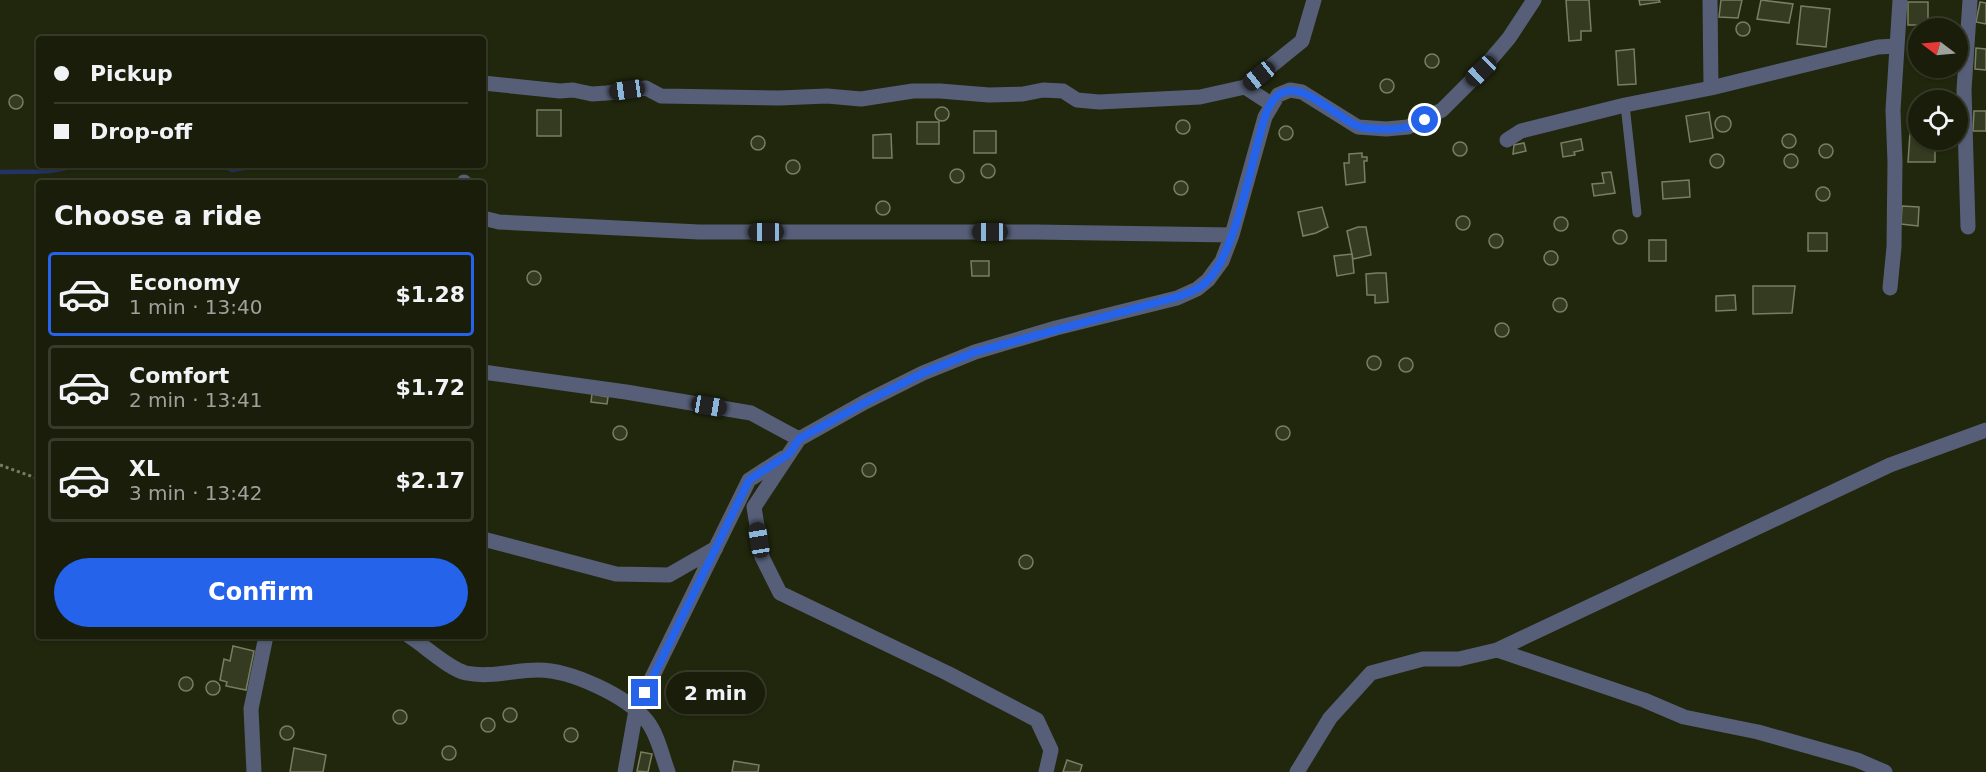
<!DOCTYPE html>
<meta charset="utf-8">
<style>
body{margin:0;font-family:"DejaVu Sans",sans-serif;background:#262a18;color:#f1f3f6;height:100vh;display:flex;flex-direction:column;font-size:22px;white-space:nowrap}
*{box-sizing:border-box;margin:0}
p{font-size:20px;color:#9fa29c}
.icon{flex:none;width:33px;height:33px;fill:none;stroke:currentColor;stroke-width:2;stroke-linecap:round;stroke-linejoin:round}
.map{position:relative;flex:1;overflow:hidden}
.details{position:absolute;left:36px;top:180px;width:450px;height:459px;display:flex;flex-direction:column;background:#191d0a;border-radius:6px;box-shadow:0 2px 4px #0004,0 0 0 2px #373b2b}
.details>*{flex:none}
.guide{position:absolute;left:36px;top:36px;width:450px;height:132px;border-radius:6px;box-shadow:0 2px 4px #0004,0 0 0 2px #373b2b;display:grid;align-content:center;height:132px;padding:0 18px;background:#191d0a}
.needle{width:39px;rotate:286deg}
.fabs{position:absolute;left:1908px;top:18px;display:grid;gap:12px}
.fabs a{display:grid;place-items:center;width:60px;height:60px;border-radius:50%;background:#191d0a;box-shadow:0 2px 4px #0004,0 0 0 2px #373b2b;font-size:30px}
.end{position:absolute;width:27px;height:27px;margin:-14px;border:8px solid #2563eb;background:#fff;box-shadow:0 0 0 3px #fff}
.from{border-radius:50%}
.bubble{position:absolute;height:42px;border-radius:21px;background:#191d0a;box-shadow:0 2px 4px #0004,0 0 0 2px #373b2b;font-size:20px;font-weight:600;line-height:42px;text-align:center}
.car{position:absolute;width:18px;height:36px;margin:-18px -9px;border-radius:8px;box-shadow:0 0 4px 2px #0007;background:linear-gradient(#222 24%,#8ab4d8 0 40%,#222 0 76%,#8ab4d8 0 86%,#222 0)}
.guide b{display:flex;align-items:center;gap:21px;height:57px;font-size:22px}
.guide b+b{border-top:2px solid #373b2b}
.guide i{width:15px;height:15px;background:#f1f3f6}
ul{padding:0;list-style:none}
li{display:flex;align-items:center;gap:18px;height:84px;margin:0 12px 9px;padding:0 6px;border:3px solid #373b2b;border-radius:6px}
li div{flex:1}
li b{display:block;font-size:22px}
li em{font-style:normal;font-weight:600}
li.active{border-color:#2563eb}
li>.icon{width:54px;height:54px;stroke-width:1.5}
h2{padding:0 18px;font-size:27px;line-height:72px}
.action{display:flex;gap:12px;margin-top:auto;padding:12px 18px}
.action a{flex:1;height:69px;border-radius:36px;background:#2563eb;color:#fff;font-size:24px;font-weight:600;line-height:69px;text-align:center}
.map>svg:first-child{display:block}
</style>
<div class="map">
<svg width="1986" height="772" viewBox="0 0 1986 772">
<rect width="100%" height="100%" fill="#21270d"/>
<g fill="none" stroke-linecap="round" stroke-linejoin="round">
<path stroke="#233364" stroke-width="4.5" d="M221 165 232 170 267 165
M0 172C26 171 53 174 77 165"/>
</g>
<path fill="#343b20" stroke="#777f62" stroke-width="1.5" d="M1566 0H1589L1591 31H1581V40L1569 41Z
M1639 0H1659L1660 2 1640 5Z
M1721 0H1742L1738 18 1719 17Z
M1761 0 1793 4 1789 23 1757 19Z
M1908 2H1928V25H1908Z
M1980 2 1986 3V24L1976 22Z
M1980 2 1986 3V24L1976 22Z
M1801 6 1830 9 1826 47 1797 44Z
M1736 29a7 7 0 1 1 14 0a7 7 0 1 1-14 0Z
M1976 48 1986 49V70L1975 69Z
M1634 49 1636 84 1618 85 1616 51Z
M1425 61a7 7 0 1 1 14 0a7 7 0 1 1-14 0Z
M1380 86a7 7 0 1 1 14 0a7 7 0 1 1-14 0Z
M9 102a7 7 0 1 1 14 0a7 7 0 1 1-14 0Z
M935 114a7 7 0 1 1 14 0a7 7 0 1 1-14 0Z
M537 110H561V136H537Z
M1974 111H1986V131H1973Z
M1709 112 1713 138 1690 142 1686 116Z
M1715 124a8 8 0 1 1 16 0a8 8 0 1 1-16 0Z
M1176 127a7 7 0 1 1 14 0a7 7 0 1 1-14 0Z
M917 122H939V144H917Z
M1279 133a7 7 0 1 1 14 0a7 7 0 1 1-14 0Z
M974 131H996V153H974Z
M1910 133H1918V140H1935V162H1908Z
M1782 141a7 7 0 1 1 14 0a7 7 0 1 1-14 0Z
M891 134 892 158H873V135Z
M751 143a7 7 0 1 1 14 0a7 7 0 1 1-14 0Z
M1581 139 1583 150 1574 152 1575 155 1563 157 1561 143Z
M1453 149a7 7 0 1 1 14 0a7 7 0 1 1-14 0Z
M1524 143 1526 151 1513 154 1514 145Z
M1819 151a7 7 0 1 1 14 0a7 7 0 1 1-14 0Z
M1362 153V157H1367V161H1364L1365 182 1346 185 1344 163H1349V154Z
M1784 161a7 7 0 1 1 14 0a7 7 0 1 1-14 0Z
M1710 161a7 7 0 1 1 14 0a7 7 0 1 1-14 0Z
M786 167a7 7 0 1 1 14 0a7 7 0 1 1-14 0Z
M981 171a7 7 0 1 1 14 0a7 7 0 1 1-14 0Z
M950 176a7 7 0 1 1 14 0a7 7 0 1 1-14 0Z
M1611 172 1615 193 1594 196 1592 184 1604 183 1602 173Z
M1689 180 1690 197 1663 199 1662 182Z
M1174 188a7 7 0 1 1 14 0a7 7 0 1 1-14 0Z
M1816 194a7 7 0 1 1 14 0a7 7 0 1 1-14 0Z
M876 208a7 7 0 1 1 14 0a7 7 0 1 1-14 0Z
M1902 206 1919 207 1918 226 1901 224Z
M1322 207 1328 227 1316 233 1303 236 1298 212Z
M1456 223a7 7 0 1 1 14 0a7 7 0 1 1-14 0Z
M1554 224a7 7 0 1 1 14 0a7 7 0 1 1-14 0Z
M1358 227H1366L1371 255 1353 259 1347 231Z
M1613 237a7 7 0 1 1 14 0a7 7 0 1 1-14 0Z
M1808 233H1827V251H1808Z
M1489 241a7 7 0 1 1 14 0a7 7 0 1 1-14 0Z
M1649 240H1666V261H1649Z
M1544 258a7 7 0 1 1 14 0a7 7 0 1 1-14 0Z
M1352 254 1354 273 1337 276 1334 256Z
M971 261H989V276H972Z
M527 278a7 7 0 1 1 14 0a7 7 0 1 1-14 0Z
M1377 273H1386L1388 302 1375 303V295H1367L1366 274Z
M1753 286H1795L1792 313 1753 314Z
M1735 295 1736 310 1716 311V296Z
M1553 305a7 7 0 1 1 14 0a7 7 0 1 1-14 0Z
M1495 330a7 7 0 1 1 14 0a7 7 0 1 1-14 0Z
M1367 363a7 7 0 1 1 14 0a7 7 0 1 1-14 0Z
M1399 365a7 7 0 1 1 14 0a7 7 0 1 1-14 0Z
M592 394 608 397 607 404 591 402Z
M1276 433a7 7 0 1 1 14 0a7 7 0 1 1-14 0Z
M613 433a7 7 0 1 1 14 0a7 7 0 1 1-14 0Z
M862 470a7 7 0 1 1 14 0a7 7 0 1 1-14 0Z
M1019 562a7 7 0 1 1 14 0a7 7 0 1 1-14 0Z
M233 646 254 651 246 690 226 686 227 682 220 680 224 659 230 661Z
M179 684a7 7 0 1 1 14 0a7 7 0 1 1-14 0Z
M206 688a7 7 0 1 1 14 0a7 7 0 1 1-14 0Z
M503 715a7 7 0 1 1 14 0a7 7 0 1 1-14 0Z
M393 717a7 7 0 1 1 14 0a7 7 0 1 1-14 0Z
M481 725a7 7 0 1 1 14 0a7 7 0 1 1-14 0Z
M280 733a7 7 0 1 1 14 0a7 7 0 1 1-14 0Z
M564 735a7 7 0 1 1 14 0a7 7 0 1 1-14 0Z
M442 753a7 7 0 1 1 14 0a7 7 0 1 1-14 0Z
M294 748 326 755 323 772H290Z
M641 752 652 754 648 772 637 771Z
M1067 760 1082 765 1080 772H1063Z
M734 761 759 765 758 772H732Z"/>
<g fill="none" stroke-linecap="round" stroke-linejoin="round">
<path stroke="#777d67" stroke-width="3" stroke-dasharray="3 3" stroke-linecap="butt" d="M0 465 39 479"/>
<path stroke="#565f77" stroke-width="9" d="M1625 105 1637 213"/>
<path stroke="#565f77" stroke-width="15" d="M1710 0 1711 88
M483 83 560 91 573 90 592 94 607 93 646 88 661 96 779 98 827 96 861 99 913 91H940L989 95 1023 94 1043 90 1063 91 1077 100 1099 102 1200 97 1245 87 1271 104
M1245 87 1302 41 1314 0
M1507 140 1521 131 1625 105 1711 88 1878 47 1897 46
M464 182 465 183
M483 218 499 222 699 232H1035L1232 235
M1968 227 1964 90 1970 0
M1890 288 1894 247 1895 162 1893 110 1900 0
M483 372 626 392 751 413 799 439
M483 539 616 574 669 575 716 548
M409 636C425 646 449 669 466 673 490 678 514 670 538 670 571 670 627 696 647 721 658 735 662 756 668 772
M1497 650 1890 465 1986 430
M254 772 251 709 266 636
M625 772 636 710 749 480 783 458
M1046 772 1051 750 1037 720 947 673 780 593 762 557 754 507 799 439 865 402 923 373 975 352 1056 328 1177 298 1197 289 1208 280 1222 261 1232 235 1265 117 1278 95 1290 90 1302 92 1358 127 1386 129 1408 127 1442 110 1481 71 1509 38 1534 0
M1297 772 1330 718 1371 673 1423 659H1459L1497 650 1644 700 1684 717 1758 732 1857 760 1885 772"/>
</g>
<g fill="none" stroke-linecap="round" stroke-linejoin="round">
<path stroke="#2563eb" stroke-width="8" d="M645 693 749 480 789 454 799 439 866 402 923 373 975 352 1177 297C1188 293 1200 289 1208 280 1234 253 1249 175 1259 138 1263 124 1266 106 1277 96 1300 76 1336 118 1358 126 1368 130 1397 130 1408 127 1414 126 1420 122 1425 120"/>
</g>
</svg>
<div class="fabs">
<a><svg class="needle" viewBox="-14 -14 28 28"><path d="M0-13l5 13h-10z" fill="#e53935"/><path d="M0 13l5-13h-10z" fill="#9fa29c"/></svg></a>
<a><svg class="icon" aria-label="locate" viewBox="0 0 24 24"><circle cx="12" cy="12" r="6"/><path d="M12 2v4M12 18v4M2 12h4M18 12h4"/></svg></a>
</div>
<i class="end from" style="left:1425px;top:120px"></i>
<i class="end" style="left:645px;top:693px"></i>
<div class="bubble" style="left:666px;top:672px;width:99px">2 min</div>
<i class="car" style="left:1481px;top:71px;rotate:226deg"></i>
<i class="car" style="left:1259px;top:76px;rotate:231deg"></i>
<i class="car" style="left:627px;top:90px;rotate:262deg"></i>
<i class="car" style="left:766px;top:232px;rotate:270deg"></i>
<i class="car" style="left:990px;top:232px;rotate:270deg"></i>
<i class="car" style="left:709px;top:406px;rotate:100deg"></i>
<i class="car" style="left:759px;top:540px;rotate:351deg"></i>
<div class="guide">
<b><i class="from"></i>Pickup</b>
<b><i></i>Drop-off</b>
</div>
<section class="details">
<h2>Choose a ride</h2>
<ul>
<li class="active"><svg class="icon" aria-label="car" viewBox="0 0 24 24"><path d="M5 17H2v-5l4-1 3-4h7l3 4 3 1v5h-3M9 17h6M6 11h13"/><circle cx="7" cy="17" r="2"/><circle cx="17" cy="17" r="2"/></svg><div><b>Economy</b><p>1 min · 13:40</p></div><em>$1.28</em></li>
<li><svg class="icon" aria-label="car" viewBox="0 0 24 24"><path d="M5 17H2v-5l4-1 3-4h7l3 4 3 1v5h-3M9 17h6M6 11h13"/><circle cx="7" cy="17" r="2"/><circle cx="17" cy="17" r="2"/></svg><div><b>Comfort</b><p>2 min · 13:41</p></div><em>$1.72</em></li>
<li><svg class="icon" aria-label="car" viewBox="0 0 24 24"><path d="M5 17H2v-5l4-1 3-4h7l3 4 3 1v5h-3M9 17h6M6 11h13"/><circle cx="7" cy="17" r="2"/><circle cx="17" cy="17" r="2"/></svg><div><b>XL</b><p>3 min · 13:42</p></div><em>$2.17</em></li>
</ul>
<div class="action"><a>Confirm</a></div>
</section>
</div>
